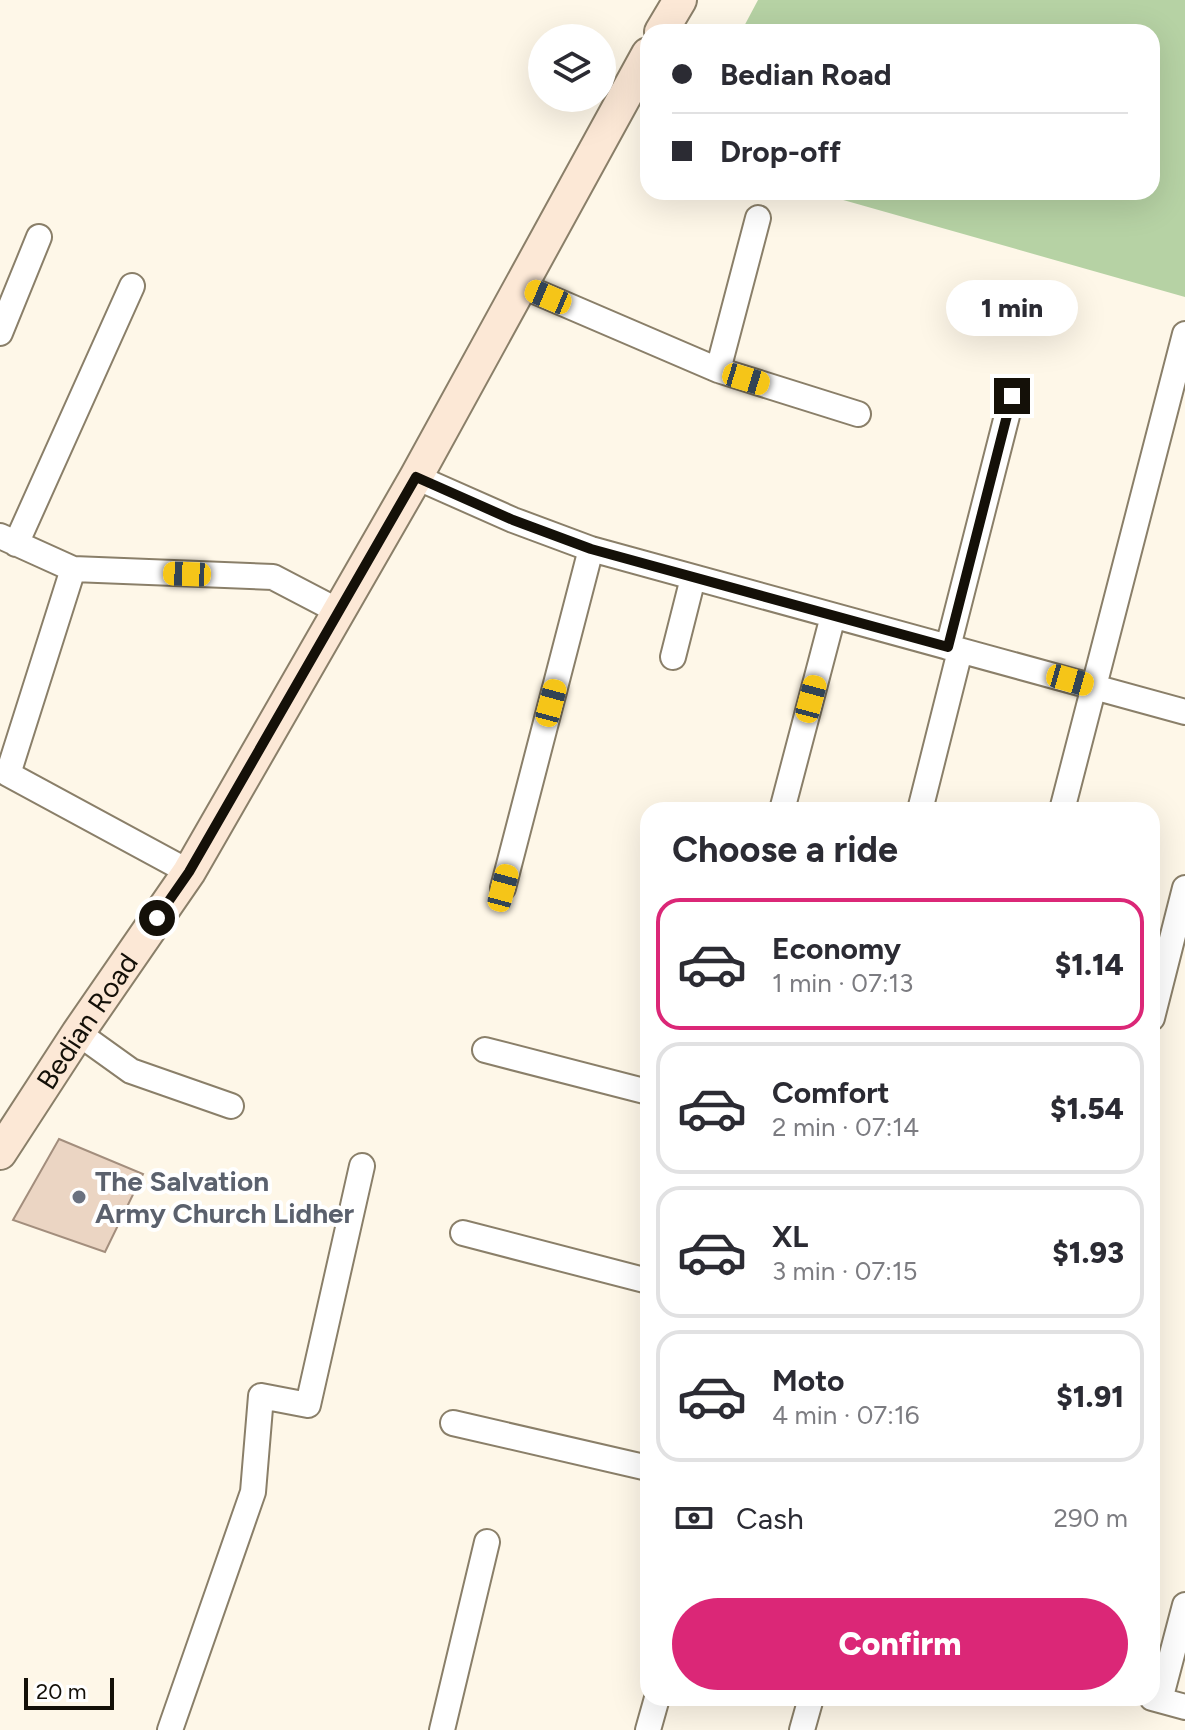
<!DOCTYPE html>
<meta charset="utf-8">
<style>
body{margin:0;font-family:Figtree,sans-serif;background:#f2f2f3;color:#2b2b33;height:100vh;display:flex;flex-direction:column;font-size:30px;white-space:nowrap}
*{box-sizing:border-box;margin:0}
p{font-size:26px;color:#7c7c81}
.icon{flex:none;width:44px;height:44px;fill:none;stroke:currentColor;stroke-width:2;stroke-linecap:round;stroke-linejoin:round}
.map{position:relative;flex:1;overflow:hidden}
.details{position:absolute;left:640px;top:802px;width:520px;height:904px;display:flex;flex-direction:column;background:#fff;border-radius:24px;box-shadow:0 8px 32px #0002}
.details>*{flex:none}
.top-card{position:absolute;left:640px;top:24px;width:520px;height:176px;border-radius:24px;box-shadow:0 8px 32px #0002;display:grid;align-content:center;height:176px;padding:0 32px;background:#fff}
.controls{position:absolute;left:528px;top:24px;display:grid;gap:16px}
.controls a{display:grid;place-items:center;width:88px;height:88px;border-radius:50%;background:#fff;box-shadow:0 8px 32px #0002;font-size:40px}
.scale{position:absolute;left:24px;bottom:20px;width:90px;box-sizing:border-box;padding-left:8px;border:4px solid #141008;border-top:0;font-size:22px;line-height:28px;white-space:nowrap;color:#141008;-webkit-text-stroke:6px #fff;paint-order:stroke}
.end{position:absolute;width:36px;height:36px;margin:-18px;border:10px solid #141008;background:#fff;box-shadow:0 0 0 4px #fff}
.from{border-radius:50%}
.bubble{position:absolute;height:56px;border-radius:28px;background:#fff;box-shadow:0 8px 32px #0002;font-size:26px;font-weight:800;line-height:56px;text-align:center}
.car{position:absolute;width:24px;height:48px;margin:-24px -12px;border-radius:10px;box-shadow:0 0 6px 2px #0007;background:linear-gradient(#f5c518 24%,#345 0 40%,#f5c518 0 76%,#345 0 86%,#f5c518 0)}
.top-card b{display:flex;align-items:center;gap:28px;height:76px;font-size:30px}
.top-card b+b{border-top:2px solid #e1e1e2}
.top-card i{width:20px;height:20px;background:#2b2b33}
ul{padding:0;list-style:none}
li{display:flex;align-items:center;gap:24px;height:132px;margin:0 16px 12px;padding:0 16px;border:4px solid #e1e1e2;border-radius:24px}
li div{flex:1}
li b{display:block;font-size:30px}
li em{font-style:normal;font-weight:800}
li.on{border-color:#db2777}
li>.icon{width:72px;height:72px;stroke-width:1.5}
h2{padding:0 32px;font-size:36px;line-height:96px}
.pay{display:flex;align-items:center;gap:20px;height:88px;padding:0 32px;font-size:30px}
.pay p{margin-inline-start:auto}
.action{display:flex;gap:16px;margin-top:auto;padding:16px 32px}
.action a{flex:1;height:92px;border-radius:48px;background:#db2777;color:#fff;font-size:32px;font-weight:800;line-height:92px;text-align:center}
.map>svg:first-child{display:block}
</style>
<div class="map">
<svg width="1185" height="1730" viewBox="0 0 1185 1730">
<rect width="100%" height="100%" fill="#fef7e8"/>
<path fill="#b6d2a4" d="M758 0H1185V297L815 192H1152V32H741Z"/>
<path fill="#ebd5c3" stroke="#a38e7d" stroke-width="2" d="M59 1139 143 1174 105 1252 13 1220Z"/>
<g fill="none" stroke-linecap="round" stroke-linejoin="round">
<defs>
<path id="minor" d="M520 285 718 370 858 414
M0 333 39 237
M718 370 758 218
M416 477 513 520 591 549 1185 712
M0 536 73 569
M16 544 132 286
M948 647 1012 396
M673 657 693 578
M782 810 833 616
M920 810 960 651
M1062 810 1185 334
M189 872 8 774 73 569 273 577 340 612
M503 888 591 549
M1152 1018 1185 888
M78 1033 131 1071 231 1106
M485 1050 648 1092
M463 1233 648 1281
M453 1423 648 1468
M1152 1698 1185 1707
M1160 1700 1185 1605
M170 1730 253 1492 261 1396 308 1405 362 1166
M442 1730 487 1542
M648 1730 657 1698
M802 1730 811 1698"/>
<g id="secondary">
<path d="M661 32 680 0"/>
<path id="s1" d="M0 1153 78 1033 189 872 416 477 648 54"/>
</g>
</defs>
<use href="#minor" stroke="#8a7f69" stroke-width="28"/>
<use href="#secondary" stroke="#8a7f69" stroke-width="36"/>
<use href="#minor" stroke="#fff" stroke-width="24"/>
<use href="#secondary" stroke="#fce8d6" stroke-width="32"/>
</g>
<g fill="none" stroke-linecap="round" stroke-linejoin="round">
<path stroke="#141008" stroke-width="10" d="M157 918 189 872 416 477 513 520 591 549 948 647 1012 396"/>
</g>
<circle fill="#6b7280" stroke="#fff" stroke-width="3" cx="79" cy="1197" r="8"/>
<g text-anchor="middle" stroke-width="8" stroke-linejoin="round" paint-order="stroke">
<g font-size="28" fill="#141008" stroke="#fff">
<text dy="10" stroke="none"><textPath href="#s1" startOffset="158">Bedian Road</textPath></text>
</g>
<g font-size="28" font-weight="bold" fill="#5b616d" stroke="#fff" text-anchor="start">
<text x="95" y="1191">The Salvation<tspan x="95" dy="32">Army Church Lidher</tspan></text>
</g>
</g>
</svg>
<div class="controls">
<a><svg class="icon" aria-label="layers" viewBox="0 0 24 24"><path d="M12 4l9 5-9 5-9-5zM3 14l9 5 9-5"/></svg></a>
</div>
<div class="scale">20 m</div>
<i class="end from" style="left:157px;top:918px"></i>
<i class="end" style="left:1012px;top:396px"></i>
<div class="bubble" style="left:946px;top:280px;width:132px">1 min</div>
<i class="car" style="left:548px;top:297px;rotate:293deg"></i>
<i class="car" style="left:746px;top:379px;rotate:107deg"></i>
<i class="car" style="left:187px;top:574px;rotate:272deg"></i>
<i class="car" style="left:1070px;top:680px;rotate:106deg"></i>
<i class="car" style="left:811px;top:699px;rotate:15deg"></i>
<i class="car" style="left:551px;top:703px;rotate:15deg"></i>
<i class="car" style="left:503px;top:888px;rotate:15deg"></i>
<div class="top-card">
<b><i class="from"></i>Bedian Road</b>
<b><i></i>Drop-off</b>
</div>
<section class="details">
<h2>Choose a ride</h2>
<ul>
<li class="on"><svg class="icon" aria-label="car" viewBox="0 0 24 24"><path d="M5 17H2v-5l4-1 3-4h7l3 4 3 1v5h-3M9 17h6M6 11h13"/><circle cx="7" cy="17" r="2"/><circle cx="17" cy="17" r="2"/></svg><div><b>Economy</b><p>1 min · 07:13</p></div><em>$1.14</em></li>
<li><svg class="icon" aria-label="car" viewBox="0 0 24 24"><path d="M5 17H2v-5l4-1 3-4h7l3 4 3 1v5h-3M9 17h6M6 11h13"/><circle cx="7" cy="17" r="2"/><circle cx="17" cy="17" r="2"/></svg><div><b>Comfort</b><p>2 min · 07:14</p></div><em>$1.54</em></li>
<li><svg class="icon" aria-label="car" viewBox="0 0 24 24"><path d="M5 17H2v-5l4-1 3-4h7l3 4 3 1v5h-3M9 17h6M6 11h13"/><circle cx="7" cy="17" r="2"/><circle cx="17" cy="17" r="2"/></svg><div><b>XL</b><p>3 min · 07:15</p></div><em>$1.93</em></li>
<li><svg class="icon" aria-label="car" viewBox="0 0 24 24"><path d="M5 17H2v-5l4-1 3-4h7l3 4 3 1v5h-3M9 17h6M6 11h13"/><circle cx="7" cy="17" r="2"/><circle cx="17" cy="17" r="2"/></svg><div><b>Moto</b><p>4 min · 07:16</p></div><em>$1.91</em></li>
</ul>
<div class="pay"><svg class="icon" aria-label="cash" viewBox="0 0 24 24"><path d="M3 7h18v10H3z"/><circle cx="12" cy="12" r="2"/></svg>Cash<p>290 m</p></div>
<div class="action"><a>Confirm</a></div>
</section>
</div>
